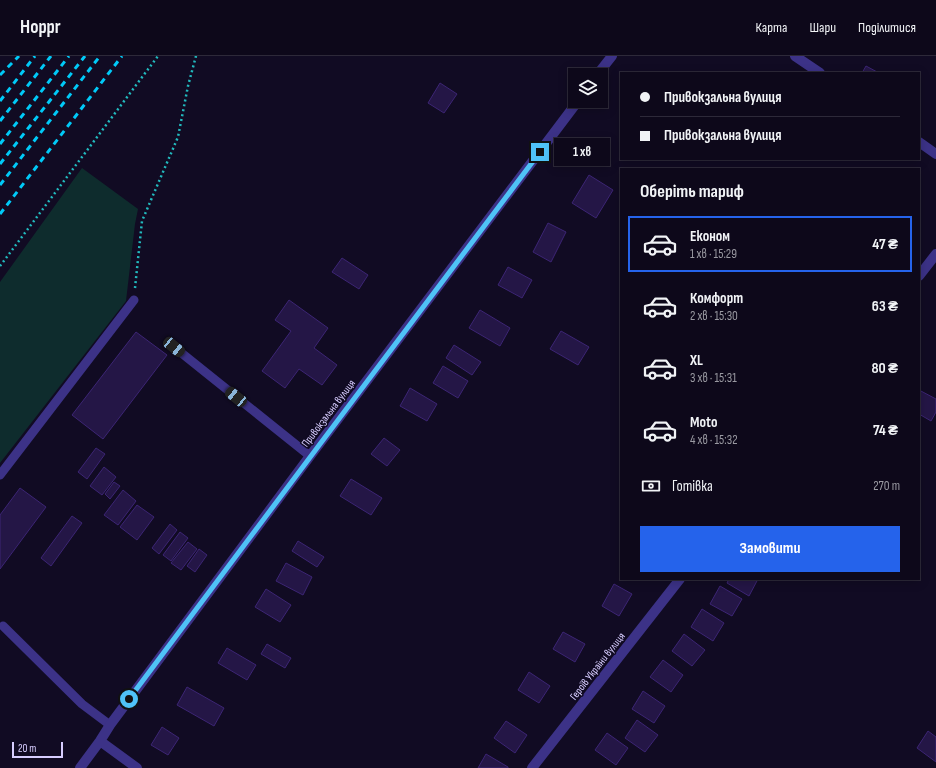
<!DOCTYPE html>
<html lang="uk">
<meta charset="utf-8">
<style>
body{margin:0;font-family:"Sofia Sans Condensed",sans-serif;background:#1b1627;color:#f1f3f6;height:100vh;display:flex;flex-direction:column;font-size:15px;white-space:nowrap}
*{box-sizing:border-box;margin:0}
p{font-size:13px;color:#9a9aa2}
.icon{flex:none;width:22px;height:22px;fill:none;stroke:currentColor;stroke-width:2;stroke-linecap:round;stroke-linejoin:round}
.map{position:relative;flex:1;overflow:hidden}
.drawer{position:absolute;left:620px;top:112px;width:300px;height:412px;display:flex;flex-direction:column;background:#0d081a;border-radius:0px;box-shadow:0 2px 10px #0003,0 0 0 1px #2d2939}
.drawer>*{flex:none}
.hud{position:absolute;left:620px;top:16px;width:300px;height:88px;border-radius:0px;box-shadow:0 2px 10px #0003,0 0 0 1px #2d2939;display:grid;align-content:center;height:88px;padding:0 20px;background:#0d081a}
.fabs{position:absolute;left:568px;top:12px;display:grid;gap:8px}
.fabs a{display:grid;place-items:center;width:40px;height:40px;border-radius:0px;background:#0d081a;box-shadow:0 2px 10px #0003,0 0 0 1px #2d2939;font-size:20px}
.scale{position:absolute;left:12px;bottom:10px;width:51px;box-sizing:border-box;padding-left:4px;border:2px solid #d7cdff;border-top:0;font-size:11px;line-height:14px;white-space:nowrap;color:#d7cdff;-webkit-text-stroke:3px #110b23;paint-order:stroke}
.end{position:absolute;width:18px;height:18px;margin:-9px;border:5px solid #4fc3f7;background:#111;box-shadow:0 0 0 2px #111}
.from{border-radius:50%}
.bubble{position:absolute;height:28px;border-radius:0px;background:#0d081a;box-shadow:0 2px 10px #0003,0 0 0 1px #2d2939;font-size:13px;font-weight:700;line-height:28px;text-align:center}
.car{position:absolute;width:12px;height:24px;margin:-12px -6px;border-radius:5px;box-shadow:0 0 3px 1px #0007;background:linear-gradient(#222 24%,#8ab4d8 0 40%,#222 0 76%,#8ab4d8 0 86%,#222 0)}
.hud b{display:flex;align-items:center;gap:14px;height:38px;font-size:15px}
.hud b+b{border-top:1px solid #2d2939}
.hud i{width:10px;height:10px;background:#f1f3f6}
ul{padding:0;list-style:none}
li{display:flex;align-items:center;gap:12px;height:56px;margin:0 8px 6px;padding:0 12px;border:2px solid transparent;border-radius:0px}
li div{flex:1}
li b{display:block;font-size:15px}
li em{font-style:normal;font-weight:700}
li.current{border-color:#2563eb}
li>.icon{width:36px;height:36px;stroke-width:1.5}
h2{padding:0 20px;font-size:18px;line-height:48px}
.pay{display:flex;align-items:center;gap:10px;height:44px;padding:0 20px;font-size:15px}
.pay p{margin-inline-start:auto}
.primary-button{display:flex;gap:8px;margin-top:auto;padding:8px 20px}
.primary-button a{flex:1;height:46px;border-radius:0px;background:#2563eb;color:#fff;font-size:16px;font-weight:700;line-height:46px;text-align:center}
header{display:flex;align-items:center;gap:24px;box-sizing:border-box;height:56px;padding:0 20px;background:#0d081a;border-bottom:1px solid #2d2939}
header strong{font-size:19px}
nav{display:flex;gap:22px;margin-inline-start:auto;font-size:14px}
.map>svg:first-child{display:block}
</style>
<header>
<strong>Hoppr</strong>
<nav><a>Карта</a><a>Шари</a><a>Поділитися</a></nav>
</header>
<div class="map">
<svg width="936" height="712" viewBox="0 0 936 712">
<rect width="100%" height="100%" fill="#110b23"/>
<path fill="#0e2c2d" d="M82 112 138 153 135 168 126 245 0 407V226Z"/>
<path fill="#241646" stroke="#3c2574" d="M866 10 879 17H862Z
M440 27 457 38 444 57 428 47Z
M589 119 613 134 596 162 572 147Z
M548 167 566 176 551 206 533 196Z
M342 202 368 219 359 233 332 216Z
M508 211 532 224 522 242 498 229Z
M289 244 328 272 314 292 337 309 322 329 299 313 285 332 262 315 291 275 275 264Z
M480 254 510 272 500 290 469 272Z
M561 275 589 291 578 309 550 293Z
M136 276 167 299 103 383 72 359Z
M454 289 481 306 472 319 446 302Z
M443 310 468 325 458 342 433 327Z
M410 332 437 348 427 365 400 350Z
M919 334 936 343V356L931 365 919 358Z
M384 382 400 394 387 410 371 398Z
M96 392 105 398 87 423 78 416Z
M104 411 116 421 102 439 90 430Z
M351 423 382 442 371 459 340 440Z
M114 426 120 430 110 443 105 438Z
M20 432 46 451 0 513V459Z
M123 434 136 445 118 469 104 459Z
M137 449 154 461 137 484 120 471Z
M72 460 82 467 51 510 41 502Z
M170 468 177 474 159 498 152 492Z
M180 476 188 482 171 505 163 499Z
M298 485 324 501 317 511 292 495Z
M188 486 197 493 181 514 171 507Z
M199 493 207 499 195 516 187 510Z
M286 507 312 521 303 539 276 525Z
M729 523H758L749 540 727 527Z
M614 528 632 538 619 560 602 550Z
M720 530 742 543 732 560 710 548Z
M266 533 291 549 280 566 255 551Z
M702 553 724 567 713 585 691 571Z
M563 576 585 588 575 606 553 593Z
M684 578 705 594 692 610 672 595Z
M267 588 291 602 285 612 261 598Z
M227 592 256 609 247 624 218 607Z
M663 604 683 619 671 636 650 621Z
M529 616 550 630 539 647 518 634Z
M187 631 224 652 214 670 177 649Z
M643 635 665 650 654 667 632 653Z
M637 664 658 679 645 696 625 682Z
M506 665 527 679 515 697 494 682Z
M162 671 179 682 168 699 151 689Z
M928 675 936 681V706L917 692Z
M607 677 628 692 616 709 595 694Z
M486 698 508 711V712H478Z"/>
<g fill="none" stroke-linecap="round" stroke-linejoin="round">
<path stroke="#22babe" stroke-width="2.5" stroke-dasharray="2 3" stroke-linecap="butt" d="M0 210 158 0
M135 232 142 165 178 81 188 30 196 0"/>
<path stroke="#3c3287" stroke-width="9" d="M174 291 310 400
M0 419 134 244
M3 570 82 648 110 669"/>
<path stroke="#3c3287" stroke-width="10" d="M795 0 820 17
M597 19 612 0
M919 86 936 98
M919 220 936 198
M100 685 137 712
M80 712 100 685 110 669 310 400 578 45
M532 712 680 523"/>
<path stroke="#00caf8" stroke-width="3" stroke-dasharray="6 5" stroke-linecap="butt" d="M0 19 19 0
M0 45 35 0
M0 65 51 0
M0 88 69 0
M0 108 85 0
M0 129 100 0
M0 158 122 0"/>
</g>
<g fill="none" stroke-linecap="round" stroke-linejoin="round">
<path stroke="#4fc3f7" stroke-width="5" d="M129 643 320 388 540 96"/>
</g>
<g text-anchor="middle" stroke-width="3" stroke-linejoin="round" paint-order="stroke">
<g font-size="11" fill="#d7cdff" stroke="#110b23">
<text transform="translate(328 357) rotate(-53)" y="4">Привокзальна вулиця</text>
<text transform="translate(597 610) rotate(-52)" y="4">Героїв України вулиця</text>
</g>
</g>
</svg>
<div class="fabs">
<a><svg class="icon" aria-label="layers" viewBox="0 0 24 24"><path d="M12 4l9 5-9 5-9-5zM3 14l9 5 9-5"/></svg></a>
</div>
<div class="scale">20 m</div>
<i class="end from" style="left:129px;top:643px"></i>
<i class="end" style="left:540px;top:96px"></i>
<div class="bubble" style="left:554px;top:82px;width:56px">1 хв</div>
<i class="car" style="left:174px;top:291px;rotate:129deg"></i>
<i class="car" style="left:236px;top:341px;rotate:309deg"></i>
<div class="hud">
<b><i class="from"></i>Привокзальна вулиця</b>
<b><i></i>Привокзальна вулиця</b>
</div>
<section class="drawer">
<h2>Оберіть тариф</h2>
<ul>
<li class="current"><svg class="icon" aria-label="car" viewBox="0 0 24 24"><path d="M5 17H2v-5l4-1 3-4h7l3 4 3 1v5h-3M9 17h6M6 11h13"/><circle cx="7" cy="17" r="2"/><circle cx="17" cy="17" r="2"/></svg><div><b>Економ</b><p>1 хв · 15:29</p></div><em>47 ₴</em></li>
<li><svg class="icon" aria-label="car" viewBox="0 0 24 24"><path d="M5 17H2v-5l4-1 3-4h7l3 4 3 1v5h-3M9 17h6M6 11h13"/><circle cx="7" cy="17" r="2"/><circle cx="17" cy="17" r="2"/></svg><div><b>Комфорт</b><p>2 хв · 15:30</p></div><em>63 ₴</em></li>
<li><svg class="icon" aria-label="car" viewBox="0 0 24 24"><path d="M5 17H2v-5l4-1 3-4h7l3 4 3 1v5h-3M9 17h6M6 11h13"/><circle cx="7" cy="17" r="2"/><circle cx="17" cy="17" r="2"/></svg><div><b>XL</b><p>3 хв · 15:31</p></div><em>80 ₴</em></li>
<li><svg class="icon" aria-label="car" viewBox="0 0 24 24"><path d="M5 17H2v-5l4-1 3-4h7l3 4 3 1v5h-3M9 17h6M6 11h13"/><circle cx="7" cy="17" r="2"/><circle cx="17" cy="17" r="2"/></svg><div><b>Moto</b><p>4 хв · 15:32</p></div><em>74 ₴</em></li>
</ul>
<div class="pay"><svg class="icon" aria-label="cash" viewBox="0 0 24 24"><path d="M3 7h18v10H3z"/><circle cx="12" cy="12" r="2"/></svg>Готівка<p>270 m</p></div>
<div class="primary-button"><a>Замовити</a></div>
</section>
</div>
